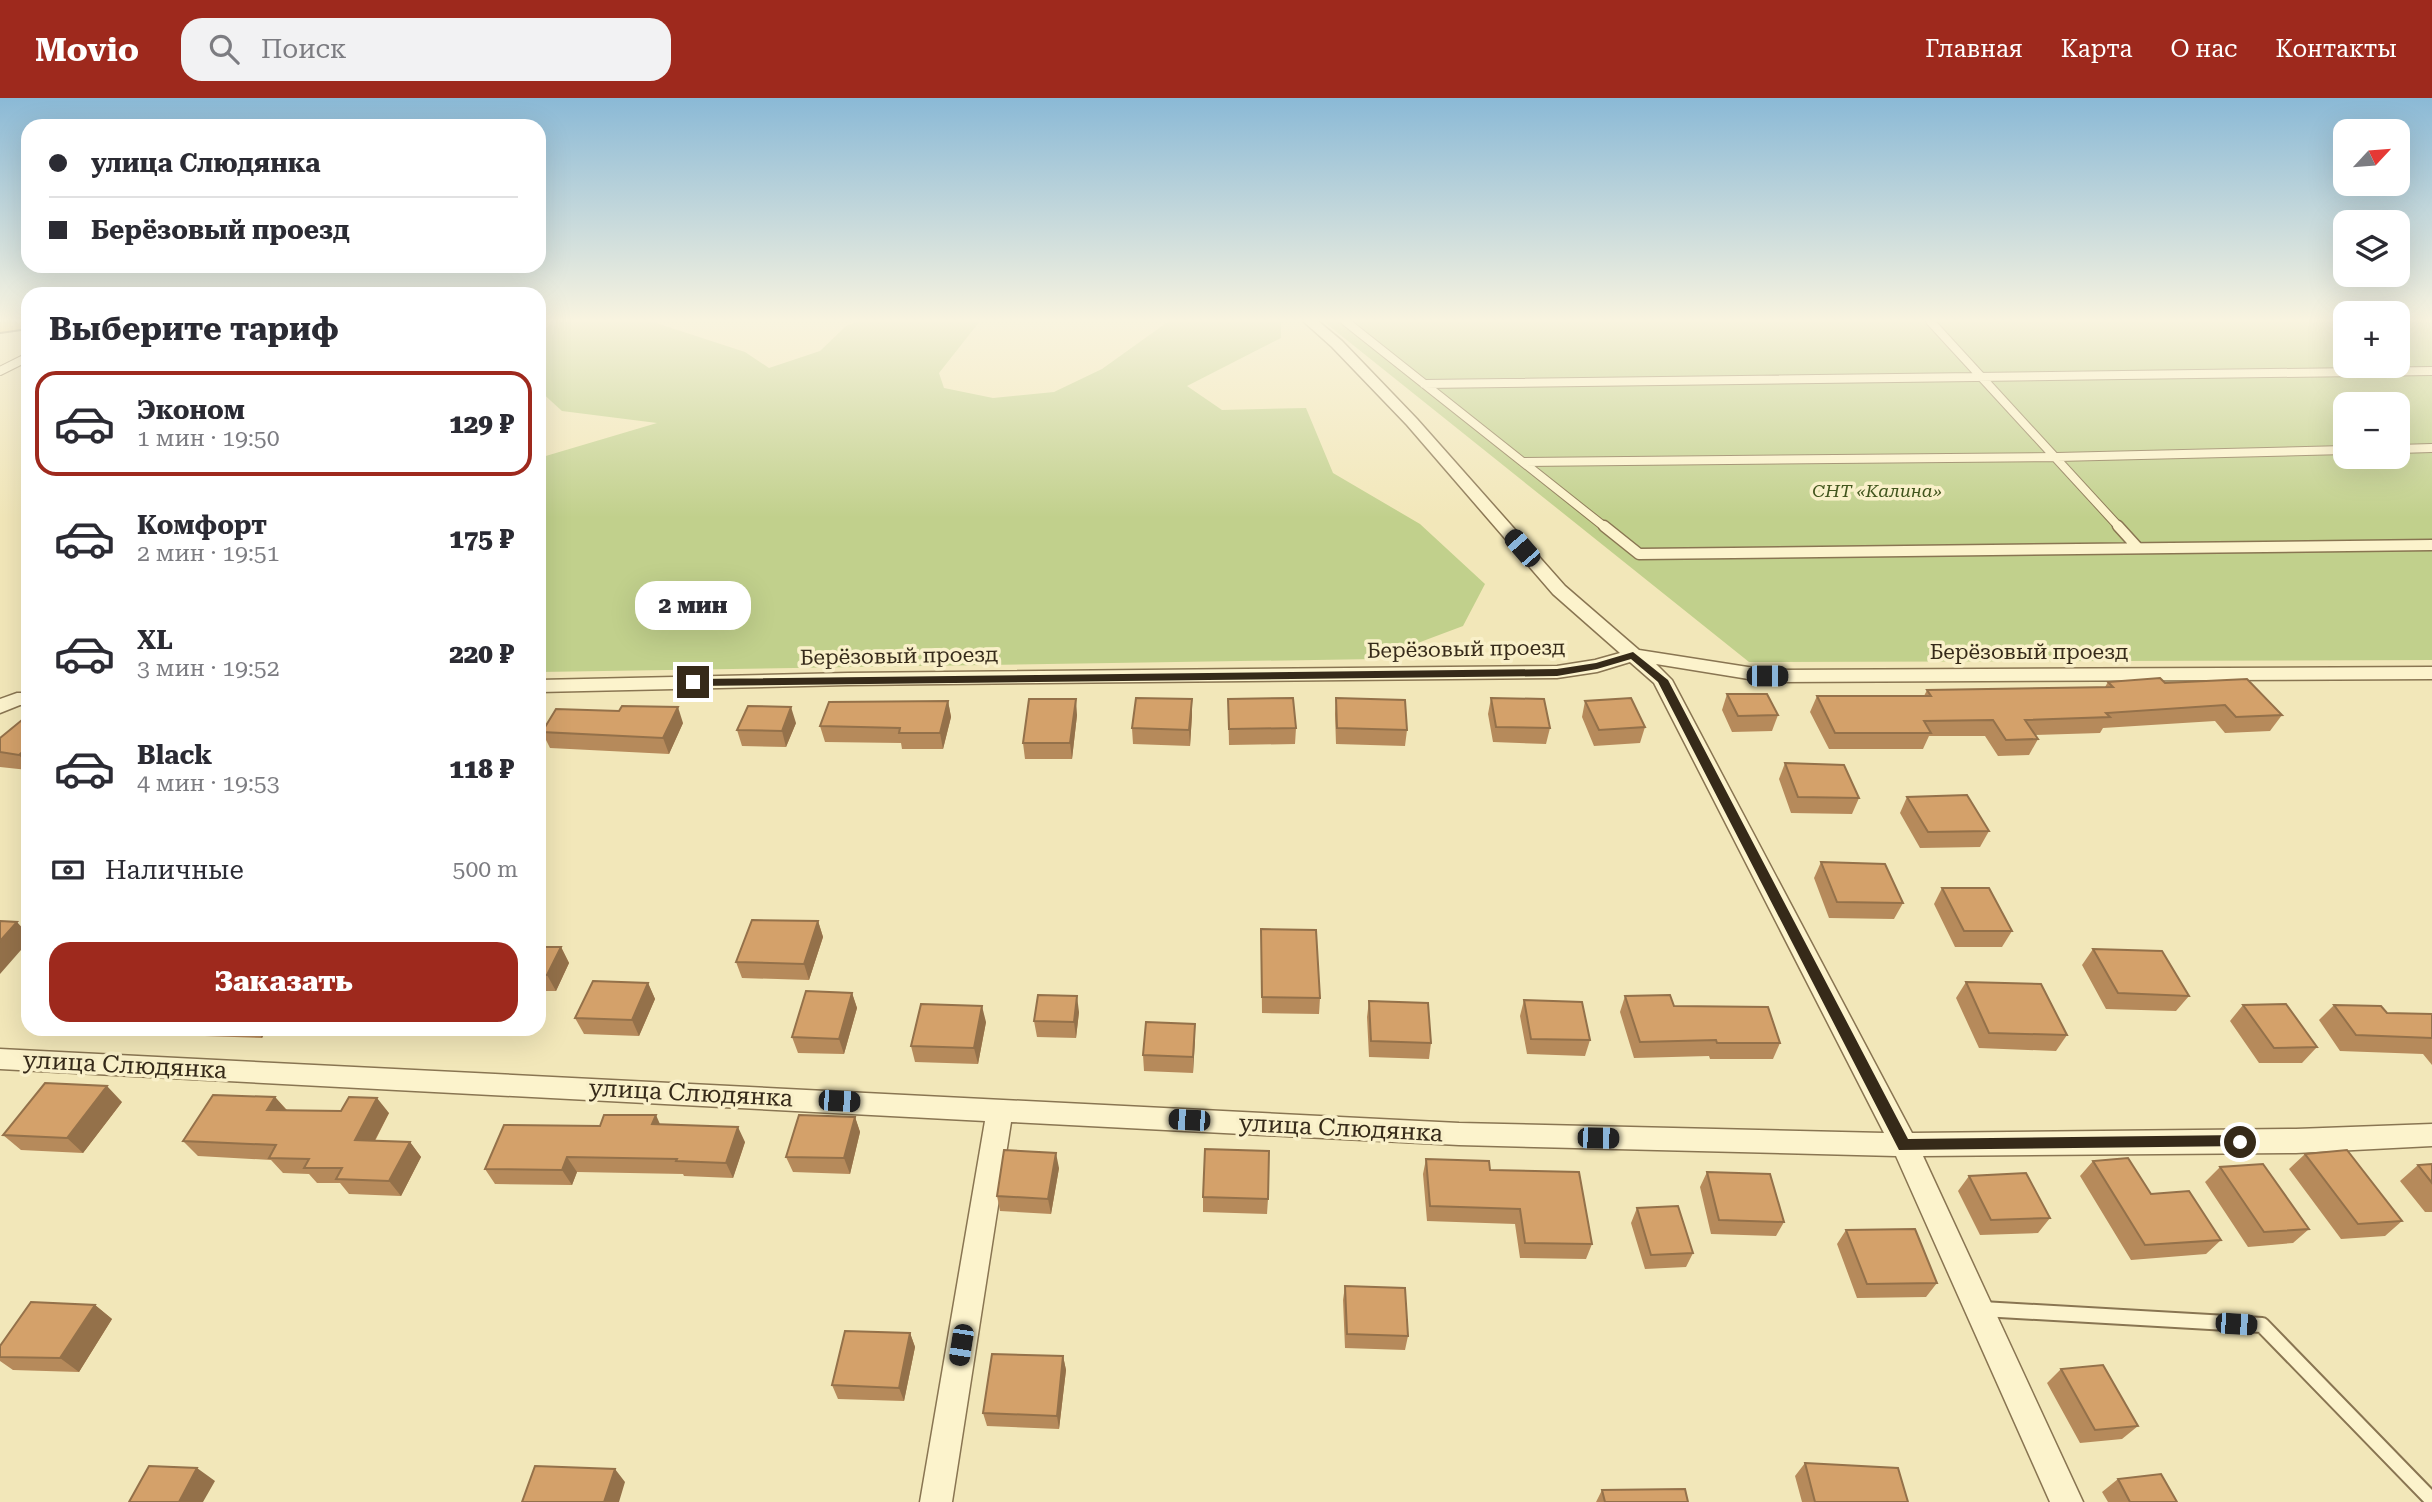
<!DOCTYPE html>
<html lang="ru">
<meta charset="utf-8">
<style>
body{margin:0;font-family:"Roboto Serif",serif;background:#f2f2f3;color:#2b2b33;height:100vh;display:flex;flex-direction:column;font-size:26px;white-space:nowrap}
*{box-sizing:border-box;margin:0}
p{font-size:23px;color:#7c7c81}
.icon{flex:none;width:38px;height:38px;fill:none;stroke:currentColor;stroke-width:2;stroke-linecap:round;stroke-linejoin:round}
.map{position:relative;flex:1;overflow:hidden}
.details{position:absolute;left:21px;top:189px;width:525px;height:749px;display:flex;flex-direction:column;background:#fff;border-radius:21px;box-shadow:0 7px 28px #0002}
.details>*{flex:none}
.top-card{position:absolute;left:21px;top:21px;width:525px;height:154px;border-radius:21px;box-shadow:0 7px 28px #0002;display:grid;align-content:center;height:154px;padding:0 28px;background:#fff}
.needle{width:46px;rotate:64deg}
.controls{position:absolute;left:2333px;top:21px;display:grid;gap:14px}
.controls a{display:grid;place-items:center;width:77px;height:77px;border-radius:14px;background:#fff;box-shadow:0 7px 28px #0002;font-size:35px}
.end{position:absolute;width:32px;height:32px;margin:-16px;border:9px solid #362a19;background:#fff;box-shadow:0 0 0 4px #fff}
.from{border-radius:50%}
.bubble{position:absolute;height:49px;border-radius:21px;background:#fff;box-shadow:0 7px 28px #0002;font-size:23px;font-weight:800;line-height:49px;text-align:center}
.car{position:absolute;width:21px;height:42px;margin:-21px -10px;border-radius:9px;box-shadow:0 0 5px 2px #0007;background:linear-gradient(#222 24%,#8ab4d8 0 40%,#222 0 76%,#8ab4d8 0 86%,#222 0)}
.top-card b{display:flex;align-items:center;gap:24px;height:66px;font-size:26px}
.top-card b+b{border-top:2px solid #e1e1e2}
.top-card i{width:18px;height:18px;background:#2b2b33}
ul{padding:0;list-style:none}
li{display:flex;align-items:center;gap:21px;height:105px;margin:0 14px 10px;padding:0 14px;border:4px solid transparent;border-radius:21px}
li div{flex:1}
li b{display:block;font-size:26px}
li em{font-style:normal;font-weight:800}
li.current{border-color:#9e291d}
li>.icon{width:63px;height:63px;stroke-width:1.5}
h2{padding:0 28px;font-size:32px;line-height:84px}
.pay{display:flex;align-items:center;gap:18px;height:77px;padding:0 28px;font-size:26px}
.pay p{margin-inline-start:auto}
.action{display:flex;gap:14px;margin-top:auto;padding:14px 28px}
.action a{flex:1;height:80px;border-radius:21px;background:#9e291d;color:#fff;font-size:28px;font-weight:800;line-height:80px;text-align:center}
header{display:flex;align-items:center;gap:42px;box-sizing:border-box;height:98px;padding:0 35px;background:#9e291d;color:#fff}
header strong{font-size:33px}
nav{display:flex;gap:38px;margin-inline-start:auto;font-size:24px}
.search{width:490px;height:63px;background:#f2f2f3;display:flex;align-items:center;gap:18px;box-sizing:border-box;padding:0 24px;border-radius:21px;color:#7c7c81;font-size:26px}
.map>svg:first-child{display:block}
</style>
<header>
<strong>Movio</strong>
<div class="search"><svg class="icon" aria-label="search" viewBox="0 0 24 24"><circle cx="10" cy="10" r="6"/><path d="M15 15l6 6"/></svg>Поиск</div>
<nav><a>Главная</a><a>Карта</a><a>О нас</a><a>Контакты</a></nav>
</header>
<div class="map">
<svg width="2432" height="1404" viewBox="0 0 2432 1404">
<rect width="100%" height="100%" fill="#f2e7b9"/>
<path fill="#c1d08c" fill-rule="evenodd" d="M557 223H650L745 254 769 270 820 253 846 228 859 223H980L939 275 944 290 993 300 1054 294 1102 271 1169 223H1281V240L1187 288 1222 312 1306 310 1333 375 1420 426 1485 486 1463 528 1375 561 539 574V360L657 325 562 313 539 292V234Z
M1323 223H2345V268H2398V223H2432V562L1749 564ZM2345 306H2398V359H2345Z"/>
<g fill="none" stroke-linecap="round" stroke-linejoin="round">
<defs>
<path id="service-far2" d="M1345 223 1606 430
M1930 223 2120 430
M0 273 28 259
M1424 286 2432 273
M2398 351 2432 350
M1523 364 2057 359 2345 352"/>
<path id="service-far1" d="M1604 428 1639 456 2432 447
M2118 428 2138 450"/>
<path id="service" d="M1982 1211 2262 1227 2432 1402"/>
<path id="minor" d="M1303 223H1318L1342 243 1417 321 1565 488 1639 552 1767 572 2432 569V581L1767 584 1656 566 1672 582 1912 1035 2296 1031 2432 1026V1048L2296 1055 1923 1058 2083 1404H2050L1896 1058 1459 1047 1011 1024 952 1404H920L985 1023 0 971V951L1459 1025 1884 1035 1654 585 1630 564 1597 574 1557 580 848 587 539 594V582L848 575 1557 568 1595 562 1620 555 1553 496 1407 327 1332 249Z
M17 595H28V607H20L0 615V601Z"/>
<path id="trunk" d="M0 223H28V230L0 234Z"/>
</defs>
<use href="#service-far2" stroke="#897552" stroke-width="10"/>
<use href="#service-far1" stroke="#897552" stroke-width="13"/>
<use href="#service" stroke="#897552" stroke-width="18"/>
<use href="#minor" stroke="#897552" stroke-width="3"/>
<use href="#trunk" stroke="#564228" stroke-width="4"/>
<use href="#service-far2" stroke="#fcf3cc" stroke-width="8"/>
<use href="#service-far1" stroke="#fcf3cc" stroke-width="10"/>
<use href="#service" stroke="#fcf3cc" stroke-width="14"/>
<use href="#minor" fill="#fcf3cc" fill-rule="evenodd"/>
<use href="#trunk" fill="#f4ca64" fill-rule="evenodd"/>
</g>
<path fill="#b68a5b" d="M2108 584 2165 585 2282 617 2270 633 2225 635 2215 623 2103 630 2100 635 2035 637 2038 641 2029 657 1998 658 1985 638H1929L1923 651H1829L1810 614 1817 598H1924L1927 592 2105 589Z
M1727 596 1778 617 1772 633 1732 634 1722 612Z
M1336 600 1407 632 1405 648 1336 646 1335 616Z
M1491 600 1550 630 1546 646 1493 644 1488 616Z
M1228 601 1296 630 1295 646 1229 647Z
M948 603 951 619 943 651H902L901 645 825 644 820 628Z
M1585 603 1645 629 1640 645 1594 648 1582 619Z
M28 617V672L0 669V640Z
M1077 617 1072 661H1025L1023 645Z
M1192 617 1190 648 1133 646 1132 630Z
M683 625 669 656 550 650 542 634Z
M796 625 786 649 742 648 737 632Z
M1785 665 1859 700 1852 716 1791 715 1779 681Z
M1907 699 1989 733 1980 749 1920 750 1900 715Z
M1821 764 1903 805 1894 821 1829 820 1814 780Z
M1942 790 2012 833 2002 849H1955L1934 806Z
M818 823 823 839 809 882 742 880 736 864Z
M1261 831 1320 900 1319 916 1262 915Z
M539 849H561L569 865 556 893H539Z
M2093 851 2189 898 2176 913 2106 911 2082 867Z
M1966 884 2067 937 2056 953 1979 950 1956 900Z
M648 885 655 901 639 938 584 936 575 920Z
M852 895 857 910 844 956 798 955 792 939Z
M1625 898 1674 908 1780 945 1773 961H1710L1709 958 1634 960 1620 914Z
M1524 902 1590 942 1585 958 1527 956 1520 918Z
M1369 903 1431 945 1429 961 1369 959 1367 919Z
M2243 907 2317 949 2302 965H2259L2230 923Z
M2334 907 2387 915 2432 916V967L2423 956 2340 953 2319 922Z
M1079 914 1076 940 1037 939 1034 923Z
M986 924 978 966 915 964 911 948Z
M1195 926 1193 975 1144 973 1143 957Z
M198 931H267L262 940 205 938Z
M275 999 287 1012 389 1015 375 1043 410 1044 421 1059 401 1098 349 1096 340 1085H317L309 1076 283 1075 271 1062 198 1058 183 1043Z
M122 1004 83 1055 21 1052 3 1037Z
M855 1019 860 1034 850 1076 793 1074 786 1059Z
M660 1026 745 1044 733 1080 684 1078 683 1076 577 1074 572 1087 495 1086 485 1071 600 1028Z
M2305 1056 2402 1123 2385 1138 2341 1141 2289 1071Z
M1426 1061 1490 1072 1592 1146 1586 1161 1520 1160 1515 1126 1427 1123 1423 1076Z
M2093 1063 2151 1096 2221 1142 2206 1156 2131 1162 2080 1078Z
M2432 1066V1114H2425L2400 1083 2418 1067Z
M2220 1069 2309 1131 2293 1145 2248 1149 2205 1084Z
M1059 1070 1051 1116 1000 1113 997 1098Z
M1707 1074 1784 1124 1776 1138 1711 1136 1700 1089Z
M1969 1078 2050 1120 2038 1135 1980 1137 1958 1093Z
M1203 1099 1268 1101 1267 1116 1203 1114Z
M1637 1110 1693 1155 1686 1169 1645 1171 1631 1125Z
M1846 1132 1937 1185 1926 1199 1857 1200 1837 1146Z
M1345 1188 1408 1238 1405 1252 1345 1250 1343 1202Z
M95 1207 112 1221 79 1274 13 1272 0 1263V1248Z
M910 1235 915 1249 904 1303 838 1301 832 1287Z
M1063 1258 1066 1272 1059 1331 987 1328 983 1315Z
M2061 1271 2138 1328 2122 1341 2080 1345 2047 1285Z
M1805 1365 1908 1404H1802L1795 1378Z
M2118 1381 2177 1404H2108L2102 1394Z
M1602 1392 1688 1404H1596Z"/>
<path fill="#94714a" d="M1076 601 1077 617 1072 661 1070 645Z
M1192 601V617L1190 648 1189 632Z
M948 603 951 619 943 651 940 635Z
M678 609 683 625 669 656 663 640Z
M791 609 796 625 786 649 782 633Z
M28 649V668L19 657Z
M818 823 823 839 809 882 804 866Z
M17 824 28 836V844L0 876V843Z
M561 849 569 865 556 893 547 877Z
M648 885 655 901 639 938 632 922Z
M852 895 857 910 844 956 839 941Z
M1077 898 1079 914 1076 940 1074 924Z
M982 908 986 924 978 966 974 950Z
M1195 926V941L1193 975V959Z
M255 931H267L262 940Z
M107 988 122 1004 83 1055 67 1040Z
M275 999 288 1014 267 1012Z
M377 1000 389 1015 367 1057 355 1042Z
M656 1017 663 1033 652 1026Z
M855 1019 860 1034 850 1076 844 1060Z
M738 1029 745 1044 733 1080 726 1065Z
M410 1044 421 1059 401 1098 389 1083Z
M1056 1055 1059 1070 1051 1116 1048 1101Z
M567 1059 577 1074 572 1087 562 1072Z
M95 1207 112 1221 79 1274 60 1260Z
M910 1235 915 1249 904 1303 899 1290Z
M1063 1258 1066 1272 1059 1331 1057 1318Z
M197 1370 215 1383 203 1404H179Z
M615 1371 625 1384 619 1404H604Z"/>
<path fill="#d4a16a" stroke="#94714a" stroke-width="2" d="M2160 580 2165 585 2247 581 2282 617 2236 619 2225 607 2106 615 2110 619 2025 622 2038 641 2006 642 1993 622 1924 623 1931 635H1835L1817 598H1931L1927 592 2113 589 2108 584Z
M1727 596H1767L1778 617 1738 618Z
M1136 600 1192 601 1189 632 1132 630Z
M1293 600 1296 630 1229 631 1228 601Z
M1336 600 1405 602 1407 632 1337 630Z
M1491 600 1544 601 1550 630 1496 629Z
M1631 600 1645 629 1599 632 1585 603Z
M1029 601H1076L1070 645H1023Z
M948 603 940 635H899L900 630 820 628 829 604Z
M622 608 678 609 663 640 542 634 556 611 619 613Z
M748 608 791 609 782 633 737 632Z
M28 617V649L19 657 0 654V640Z
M1785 665 1844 667 1859 700 1798 699Z
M1967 697 1989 733 1928 734 1907 699Z
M1821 764 1885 766 1903 805 1837 804Z
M1942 790H1989L2012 833H1964Z
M752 822 818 823 804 866 736 864Z
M0 823 17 824 0 843Z
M1261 831 1316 832 1320 900 1262 899Z
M539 849H561L547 877H539Z
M2093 851 2162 853 2189 898 2118 895Z
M593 883 648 885 632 922 575 920Z
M1966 884 2041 886 2067 937 1989 935Z
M806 893 852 895 839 941 792 939Z
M1038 897 1077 898 1074 924 1034 923Z
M1670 897 1674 908 1768 909 1780 945H1717L1716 942 1640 944 1625 898Z
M1524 902 1582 904 1590 942 1531 941Z
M1369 903 1428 905 1431 945 1371 943Z
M921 906 982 908 974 950 911 948Z
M2286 906 2317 949 2274 950 2243 907Z
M2334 907 2381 908 2387 915 2432 916V940L2356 937Z
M1146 924 1195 926 1193 959 1143 957Z
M45 985 107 988 67 1040 3 1037Z
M213 997 275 999 267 1012 341 1013 349 999 377 1000 355 1042 410 1044 389 1083 336 1081 342 1070H304L309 1061 269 1060 276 1047 183 1043Z
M604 1017H656L652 1026 738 1029 726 1065 676 1063 677 1061 567 1059 562 1072 485 1071 504 1027 600 1028Z
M799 1017 855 1019 844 1060 786 1059Z
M1205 1051 1269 1053 1268 1101 1203 1099Z
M1004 1052 1056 1055 1048 1101 997 1098Z
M2347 1052 2402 1123 2358 1126 2305 1056Z
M2128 1060 2151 1096 2189 1093 2221 1142 2145 1147 2093 1063Z
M1426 1061 1489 1063 1490 1072 1579 1074 1592 1146 1525 1145 1520 1111 1430 1108Z
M2263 1066 2309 1131 2264 1134 2220 1069Z
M2432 1066V1085L2418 1067Z
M1707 1074 1770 1076 1784 1124 1719 1122Z
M2026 1075 2050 1120 1991 1122 1969 1078Z
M1678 1108 1693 1155 1651 1157 1637 1110Z
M1915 1131 1937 1185 1867 1186 1846 1132Z
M1345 1188 1405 1190 1408 1238 1347 1236Z
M31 1204 95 1207 60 1260 0 1259V1248Z
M845 1233 910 1235 899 1290 832 1287Z
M992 1256 1063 1258 1057 1318 983 1315Z
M2103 1267 2138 1328 2095 1332 2061 1271Z
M1805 1365 1898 1370 1908 1404H1815Z
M149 1368 197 1370 179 1404H129Z
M535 1368 615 1371 604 1404H522Z
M2161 1376 2177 1404H2130L2118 1381Z
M1685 1391 1688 1404H1605L1602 1392Z"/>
<linearGradient id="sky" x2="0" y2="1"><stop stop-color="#8ab9d6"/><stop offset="0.53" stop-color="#f9f4e0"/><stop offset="1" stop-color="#f9f4e0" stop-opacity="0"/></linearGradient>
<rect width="2432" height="420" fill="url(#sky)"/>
<path fill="#362a19" d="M1633 554 1668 582 1908 1041 2240 1037 2245 1039V1048L1899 1052 1658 584 1631 561 1597 571 1557 578 693 588 688 584 693 581 1557 571 1596 565Z"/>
<g text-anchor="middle" stroke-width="7" stroke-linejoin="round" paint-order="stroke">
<g font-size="18" font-style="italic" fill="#41551d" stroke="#f9f0c9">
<text x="1877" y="399">СНТ «Калина»</text>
</g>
<g font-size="21" fill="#362a19" stroke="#f9f0c9">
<text transform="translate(1466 551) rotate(-1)" y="7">Берёзовый проезд</text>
<text x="2029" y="561">Берёзовый проезд</text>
<text transform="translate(899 558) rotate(-1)" y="7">Берёзовый проезд</text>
</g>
<g font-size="24" fill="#362a19" stroke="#f9f0c9">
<text transform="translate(125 967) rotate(3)" y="8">улица Слюдянка</text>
<text transform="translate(691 995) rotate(3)" y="8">улица Слюдянка</text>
<text transform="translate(1341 1030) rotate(3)" y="8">улица Слюдянка</text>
</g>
</g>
</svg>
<div class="controls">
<a><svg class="needle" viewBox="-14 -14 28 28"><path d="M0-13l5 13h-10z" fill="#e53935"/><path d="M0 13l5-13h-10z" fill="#7c7c81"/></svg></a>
<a><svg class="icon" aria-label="layers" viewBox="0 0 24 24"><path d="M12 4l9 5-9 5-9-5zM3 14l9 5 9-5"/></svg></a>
<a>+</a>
<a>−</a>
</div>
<i class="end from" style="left:2240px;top:1044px"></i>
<i class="end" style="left:693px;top:584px"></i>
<div class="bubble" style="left:635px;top:483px;width:116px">2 мин</div>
<i class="car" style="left:1522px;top:450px;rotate:319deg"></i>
<i class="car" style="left:1767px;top:578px;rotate:90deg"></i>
<i class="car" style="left:839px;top:1003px;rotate:93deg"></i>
<i class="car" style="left:1189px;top:1022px;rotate:273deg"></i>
<i class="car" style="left:1598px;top:1040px;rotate:91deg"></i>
<i class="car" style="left:2236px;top:1226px;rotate:94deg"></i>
<i class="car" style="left:961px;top:1247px;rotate:189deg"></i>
<div class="top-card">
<b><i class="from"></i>улица Слюдянка</b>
<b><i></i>Берёзовый проезд</b>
</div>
<section class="details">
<h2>Выберите тариф</h2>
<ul>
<li class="current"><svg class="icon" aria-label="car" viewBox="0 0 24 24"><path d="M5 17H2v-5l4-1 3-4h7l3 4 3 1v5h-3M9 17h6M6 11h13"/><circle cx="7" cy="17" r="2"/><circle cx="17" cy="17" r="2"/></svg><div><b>Эконом</b><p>1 мин · 19:50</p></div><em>129 ₽</em></li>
<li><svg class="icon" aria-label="car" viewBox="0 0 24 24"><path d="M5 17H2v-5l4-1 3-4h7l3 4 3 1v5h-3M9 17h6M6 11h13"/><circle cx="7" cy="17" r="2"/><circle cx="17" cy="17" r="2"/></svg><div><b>Комфорт</b><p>2 мин · 19:51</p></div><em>175 ₽</em></li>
<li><svg class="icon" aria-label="car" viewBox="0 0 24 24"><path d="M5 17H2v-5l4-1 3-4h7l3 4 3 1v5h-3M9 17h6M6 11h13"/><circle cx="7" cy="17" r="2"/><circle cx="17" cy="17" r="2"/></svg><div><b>XL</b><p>3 мин · 19:52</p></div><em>220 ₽</em></li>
<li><svg class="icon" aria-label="car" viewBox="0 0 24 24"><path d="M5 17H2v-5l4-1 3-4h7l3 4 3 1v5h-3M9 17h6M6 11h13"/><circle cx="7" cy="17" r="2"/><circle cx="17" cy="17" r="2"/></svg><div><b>Black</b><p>4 мин · 19:53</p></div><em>118 ₽</em></li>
</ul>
<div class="pay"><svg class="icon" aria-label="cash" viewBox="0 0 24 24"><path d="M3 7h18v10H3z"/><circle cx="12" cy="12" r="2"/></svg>Наличные<p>500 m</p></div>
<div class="action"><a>Заказать</a></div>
</section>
</div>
